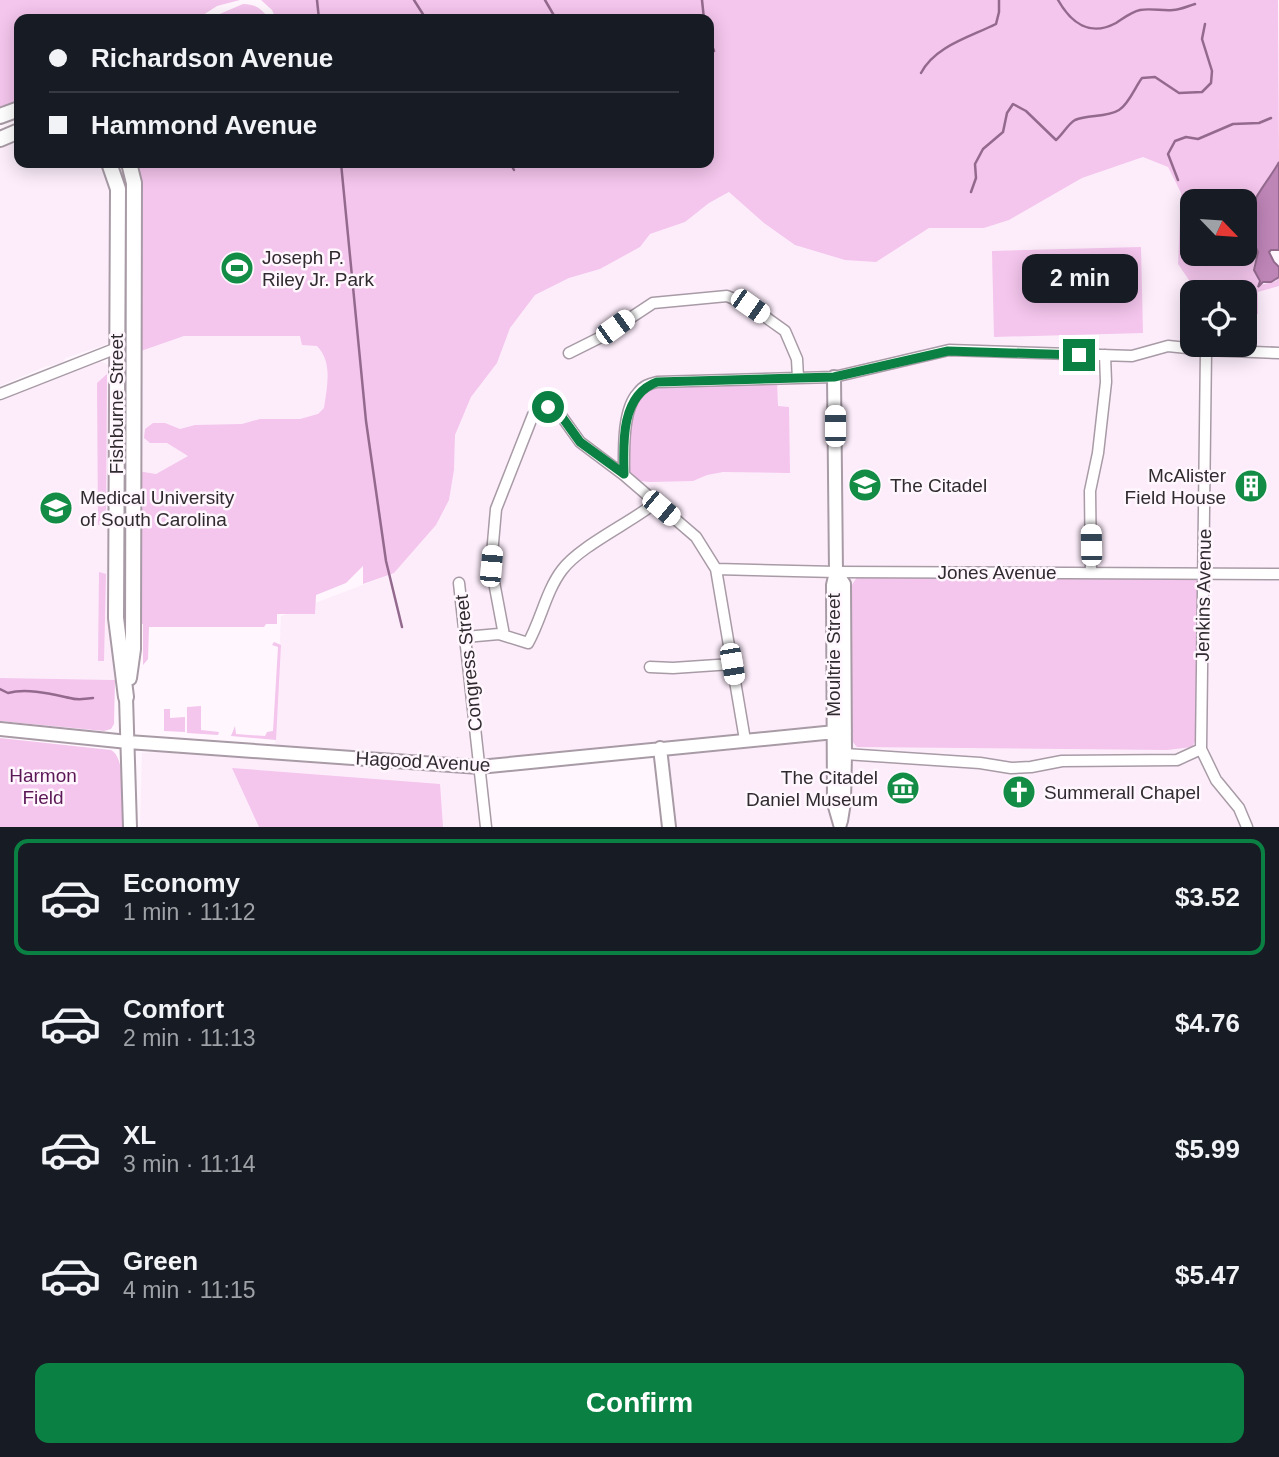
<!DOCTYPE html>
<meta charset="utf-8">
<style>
body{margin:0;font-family:Arial,sans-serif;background:#242831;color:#f1f3f6;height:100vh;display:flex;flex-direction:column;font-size:26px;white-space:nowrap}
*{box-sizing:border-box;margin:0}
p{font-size:23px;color:#9ea1a6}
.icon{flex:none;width:38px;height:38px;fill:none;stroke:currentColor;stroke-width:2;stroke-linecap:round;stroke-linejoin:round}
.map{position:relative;height:827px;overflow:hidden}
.drawer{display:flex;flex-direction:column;background:#171b24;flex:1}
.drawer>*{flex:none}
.banner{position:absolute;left:14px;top:14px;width:700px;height:154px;border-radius:14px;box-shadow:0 4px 18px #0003;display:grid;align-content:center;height:154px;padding:0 35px;background:#171b24}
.needle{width:46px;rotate:115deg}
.tools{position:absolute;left:1180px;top:189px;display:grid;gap:14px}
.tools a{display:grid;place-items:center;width:77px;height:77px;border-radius:14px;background:#171b24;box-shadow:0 4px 18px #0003;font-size:35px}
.end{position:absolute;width:32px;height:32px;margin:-16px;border:9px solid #0b8043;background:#fff;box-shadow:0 0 0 4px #fff}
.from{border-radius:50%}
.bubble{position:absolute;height:49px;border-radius:14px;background:#171b24;box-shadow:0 4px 18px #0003;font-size:23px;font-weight:600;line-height:49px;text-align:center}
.car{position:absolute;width:21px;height:42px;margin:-21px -10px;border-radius:9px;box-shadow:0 0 5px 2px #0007;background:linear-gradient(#fff 24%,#345 0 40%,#fff 0 76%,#345 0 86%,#fff 0)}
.banner b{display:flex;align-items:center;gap:24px;height:66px;font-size:26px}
.banner b+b{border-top:2px solid #363941}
.banner i{width:18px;height:18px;background:#f1f3f6}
ul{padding:12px 0 0;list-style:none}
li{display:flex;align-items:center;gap:21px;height:116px;margin:0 14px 10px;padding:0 21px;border:4px solid transparent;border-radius:14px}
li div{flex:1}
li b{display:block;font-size:26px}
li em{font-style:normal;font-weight:600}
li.current{border-color:#0b8043}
li>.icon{width:63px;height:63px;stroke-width:1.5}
.action{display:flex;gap:14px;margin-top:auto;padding:14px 35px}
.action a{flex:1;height:80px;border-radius:14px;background:#0b8043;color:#fff;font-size:28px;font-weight:600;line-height:80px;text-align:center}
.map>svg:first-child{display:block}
</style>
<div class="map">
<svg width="1279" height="827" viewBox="0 0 1279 827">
<rect width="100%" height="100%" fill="#fff7fd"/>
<path fill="#fdedfb" d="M19 135V163H105L113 183 111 340 105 345 66 358 63 362 51 366H47L0 386V143Z
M1143 156 1168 167 1181 193 1178 264 1197 292H1192V345H1244V314H1258L1257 291 1279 286V827H669L660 748 479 767 486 827H140L142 753 221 748 275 752 281 616 394 573 436 525 449 500 454 470 455 435 471 397 497 363 510 328 535 295 569 278 600 269 640 247 650 234 685 222 709 203 730 192 745 205 909 239 929 228H984L1009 220 1082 178Z
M184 336H338L340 439 195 452 156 474 138 471V352Z
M100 361 111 366 112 615 115 680 0 678V401Z"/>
<path fill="#f4c5ed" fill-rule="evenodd" d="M0 0H240L217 6 197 19H19V106L0 113Z
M261 0H1278L1279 162 1273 174 1251 241 1258 252 1254 265 1260 285 1276 281 1279 277V286L1258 292V314H1244V292H1197L1178 264 1181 193 1168 167 1143 157 1082 178 1009 220 984 228H929L876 262 845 260 795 245 764 223 729 192 709 203 685 222 650 234 640 247 600 269 569 278 535 295 510 328 497 363 471 397 455 435 454 470 449 500 436 525 394 573 363 584V566L346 583 316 595 315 614H277V624H266L264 627H149L148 659 143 665V624L137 623 138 471 156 474 188 456 167 443H150L144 438 145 429 153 423H165L180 429 195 425 242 424 260 419H300L318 414 324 408C327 387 333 362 317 346L302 345 300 336H184L138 352 133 163H709V19H276L272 10ZM1192 201H1244V254H1192Z
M243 4C256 4 262 9 269 19H208Z
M1141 247 1143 333 994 337 992 251Z
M124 359 126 369V534L121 533Z
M107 374 106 523 98 525 97 383Z
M777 381 778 406 789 407 790 473 723 472 707 475 693 481 650 482 640 481 630 472C631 441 625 406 653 386Z
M99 572 106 574 104 661H98Z
M859 574 1198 575V736L1192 747 1167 750 857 747 851 740 852 585Z
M274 642 281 645 276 740 231 736 235 726 236 734 265 736 267 732 273 731 278 647 272 645Z
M0 678 115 680 114 724 111 729 104 731 0 721Z
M201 706V730L219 732 218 735 187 733V707Z
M164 709H170V718L185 717V732L164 731Z
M0 738 111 750C127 758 122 809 123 827H0Z
M232 768 440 784 443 827H259Z"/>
<path fill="#be85b7" stroke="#936a8e" stroke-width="2" d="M1279 162V250H1271L1269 252 1274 262 1279 267V277L1271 282H1263L1258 287 1260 281 1254 270 1258 252C1254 243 1248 236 1247 226 1246 204 1269 181 1279 162Z"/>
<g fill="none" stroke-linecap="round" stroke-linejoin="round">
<path stroke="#936a8e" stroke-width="2.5" d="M317 0 319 19
M414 0 426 19
M545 0 556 19
M702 0 704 19
M1058 0C1071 23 1090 37 1116 23 1124 18 1131 12 1140 10 1151 8 1162 11 1173 10 1180 10 1188 6 1195 4
M709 38 714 51
M921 73C935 46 970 37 996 24L999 12V0
M341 163 366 421 386 561 402 627
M510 163 514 170
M1178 180 1168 154 1175 141 1186 137 1198 139 1233 124 1259 123 1271 118
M971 192 976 178 975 164 983 149 1003 132 1007 113 1013 104 1026 111 1056 140C1063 134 1068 124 1075 120 1088 114 1106 118 1119 110 1129 104 1135 87 1142 78L1155 77 1179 93 1202 92 1211 83 1212 71 1202 39 1205 24
M0 689 8 693C27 688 51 694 70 698 76 700 86 699 93 698"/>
<defs>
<path id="minor" d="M1206 350 1201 749 1216 780 1239 808 1247 827
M569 353 603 336 653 303 727 296 750 306 785 331 797 359 798 378
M0 394 117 348
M624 475C624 452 622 410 638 393 643 386 649 384 657 382L834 377 949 350 1132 356 1168 346 1206 350 1279 353
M716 569 836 572 1279 574
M1091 573 1090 491 1098 453 1106 382 1105 355
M459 583 486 827
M504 635 491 566 496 509 533 415 541 408 548 407 557 410 580 442 624 475 696 537 716 569 745 740
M465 637 499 634 528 643C541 620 546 591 562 570 580 546 630 523 655 503
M650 667 673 668 732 664
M845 754 980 763 1011 768 1031 767 1062 761 1177 760 1201 749"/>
<path id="tertiary" d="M834 377 836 572 833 585 834 803 840 824
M836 572 844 584 845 754 844 802 841 821
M126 697 130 827
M0 729 128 742 479 767 845 731
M660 748 669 827"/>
<path id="secondary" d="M0 116 19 109
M0 139 19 131
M109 163 118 189 116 618 126 697
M129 678 133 649 134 183 129 163"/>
</defs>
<use href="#minor" stroke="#a89ba6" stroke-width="13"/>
<use href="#tertiary" stroke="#a89ba6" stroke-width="16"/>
<use href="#secondary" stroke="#a89ba6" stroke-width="18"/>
<use href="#minor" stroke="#fff" stroke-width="10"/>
<use href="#tertiary" stroke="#fff" stroke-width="12"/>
<use href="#secondary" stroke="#fff" stroke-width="14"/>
</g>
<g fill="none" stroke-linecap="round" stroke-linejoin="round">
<path stroke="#0b8043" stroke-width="9" d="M548 407 557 410 580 442 624 474C623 442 621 395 657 382L834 377 948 351 1079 355"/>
</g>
<defs>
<symbol id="stadium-disc" viewBox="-11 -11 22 22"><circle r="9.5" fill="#138c46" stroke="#fff7fd"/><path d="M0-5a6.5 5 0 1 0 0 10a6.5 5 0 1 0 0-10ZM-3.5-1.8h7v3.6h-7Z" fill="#fff"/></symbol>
<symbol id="university-disc" viewBox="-11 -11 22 22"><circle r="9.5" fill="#138c46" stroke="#fff7fd"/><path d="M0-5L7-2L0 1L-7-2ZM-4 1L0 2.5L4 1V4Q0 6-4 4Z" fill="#fff"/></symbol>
<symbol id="building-disc" viewBox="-11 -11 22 22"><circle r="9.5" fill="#138c46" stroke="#fff7fd"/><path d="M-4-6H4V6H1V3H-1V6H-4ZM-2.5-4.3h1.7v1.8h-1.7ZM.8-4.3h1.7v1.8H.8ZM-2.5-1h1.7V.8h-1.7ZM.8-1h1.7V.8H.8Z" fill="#fff"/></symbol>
<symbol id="museum-disc" viewBox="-11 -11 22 22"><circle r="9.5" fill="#138c46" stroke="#fff7fd"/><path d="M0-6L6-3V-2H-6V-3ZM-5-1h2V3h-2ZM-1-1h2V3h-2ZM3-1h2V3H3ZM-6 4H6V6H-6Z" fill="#fff"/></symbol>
<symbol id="church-disc" viewBox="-11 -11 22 22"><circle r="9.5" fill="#138c46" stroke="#fff7fd"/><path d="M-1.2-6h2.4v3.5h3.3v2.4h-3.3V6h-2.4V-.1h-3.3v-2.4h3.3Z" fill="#fff"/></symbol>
</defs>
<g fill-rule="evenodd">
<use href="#stadium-disc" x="218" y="249" width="38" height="38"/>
<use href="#university-disc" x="846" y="466" width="38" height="38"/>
<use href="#building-disc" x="1232" y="467" width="38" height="38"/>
<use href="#university-disc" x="37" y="489" width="38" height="38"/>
<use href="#museum-disc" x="884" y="769" width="38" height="38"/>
<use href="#church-disc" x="1000" y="773" width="38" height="38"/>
</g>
<g text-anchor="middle" stroke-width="5" stroke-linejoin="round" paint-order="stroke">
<g font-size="19" fill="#302b2f" stroke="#fff7fd" text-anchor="start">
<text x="262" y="264">Joseph P.<tspan x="262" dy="22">Riley Jr. Park</tspan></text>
<text x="1226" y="482" text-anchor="end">McAlister<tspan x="1226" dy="22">Field House</tspan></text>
<text x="890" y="492">The Citadel</text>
<text x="80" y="504">Medical University<tspan x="80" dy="22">of South Carolina</tspan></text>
<text x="878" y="784" text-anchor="end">The Citadel<tspan x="878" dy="22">Daniel Museum</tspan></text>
<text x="1044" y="799">Summerall Chapel</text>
</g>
<g font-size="19" fill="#302b2f" stroke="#fff7fd">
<text transform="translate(116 404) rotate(-90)" y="7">Fishburne Street</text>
<text x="997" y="579">Jones Avenue</text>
<text transform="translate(1203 595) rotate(-89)" y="7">Jenkins Avenue</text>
<text transform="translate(833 655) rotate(-90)" y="7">Moultrie Street</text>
<text transform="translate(468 663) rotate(-96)" y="7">Congress Street</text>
<text transform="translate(423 761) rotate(3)" y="7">Hagood Avenue</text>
</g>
<g font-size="19" fill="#5b1756" stroke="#fff7fd">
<text x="43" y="782">Harmon<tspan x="43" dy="22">Field</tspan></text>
</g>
</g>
</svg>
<div class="tools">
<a><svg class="needle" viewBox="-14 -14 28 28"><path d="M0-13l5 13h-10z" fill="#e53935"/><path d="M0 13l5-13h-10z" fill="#9ea1a6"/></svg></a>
<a><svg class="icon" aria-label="locate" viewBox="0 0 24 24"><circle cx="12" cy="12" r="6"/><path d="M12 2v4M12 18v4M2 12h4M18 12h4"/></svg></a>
</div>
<i class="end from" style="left:548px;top:407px"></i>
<i class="end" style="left:1079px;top:355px"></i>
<div class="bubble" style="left:1022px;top:254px;width:116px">2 min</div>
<i class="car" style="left:750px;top:306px;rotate:125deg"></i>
<i class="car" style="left:615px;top:327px;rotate:54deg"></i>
<i class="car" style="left:835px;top:426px;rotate:0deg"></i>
<i class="car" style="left:661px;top:508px;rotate:130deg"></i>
<i class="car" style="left:1091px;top:545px;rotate:359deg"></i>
<i class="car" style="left:491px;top:566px;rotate:5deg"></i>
<i class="car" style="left:732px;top:664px;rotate:170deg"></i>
<div class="banner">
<b><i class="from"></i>Richardson Avenue</b>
<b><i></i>Hammond Avenue</b>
</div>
</div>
<section class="drawer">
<ul>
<li class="current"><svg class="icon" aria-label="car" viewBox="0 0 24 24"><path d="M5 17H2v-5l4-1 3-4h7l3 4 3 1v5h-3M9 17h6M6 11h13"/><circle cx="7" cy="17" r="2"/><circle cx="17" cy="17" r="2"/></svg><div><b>Economy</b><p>1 min · 11:12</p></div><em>$3.52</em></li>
<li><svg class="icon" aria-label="car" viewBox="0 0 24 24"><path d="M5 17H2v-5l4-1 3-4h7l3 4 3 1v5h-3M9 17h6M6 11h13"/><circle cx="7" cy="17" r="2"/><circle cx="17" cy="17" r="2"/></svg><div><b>Comfort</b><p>2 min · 11:13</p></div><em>$4.76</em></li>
<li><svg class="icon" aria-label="car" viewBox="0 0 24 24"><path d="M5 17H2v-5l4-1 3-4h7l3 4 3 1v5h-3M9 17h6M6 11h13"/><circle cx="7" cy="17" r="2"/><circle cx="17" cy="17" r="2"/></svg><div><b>XL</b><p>3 min · 11:14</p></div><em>$5.99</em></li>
<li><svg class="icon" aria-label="car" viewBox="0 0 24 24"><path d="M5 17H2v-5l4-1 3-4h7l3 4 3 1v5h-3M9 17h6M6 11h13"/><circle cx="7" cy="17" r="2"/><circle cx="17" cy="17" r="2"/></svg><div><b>Green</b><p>4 min · 11:15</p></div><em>$5.47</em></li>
</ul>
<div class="action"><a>Confirm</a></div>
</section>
